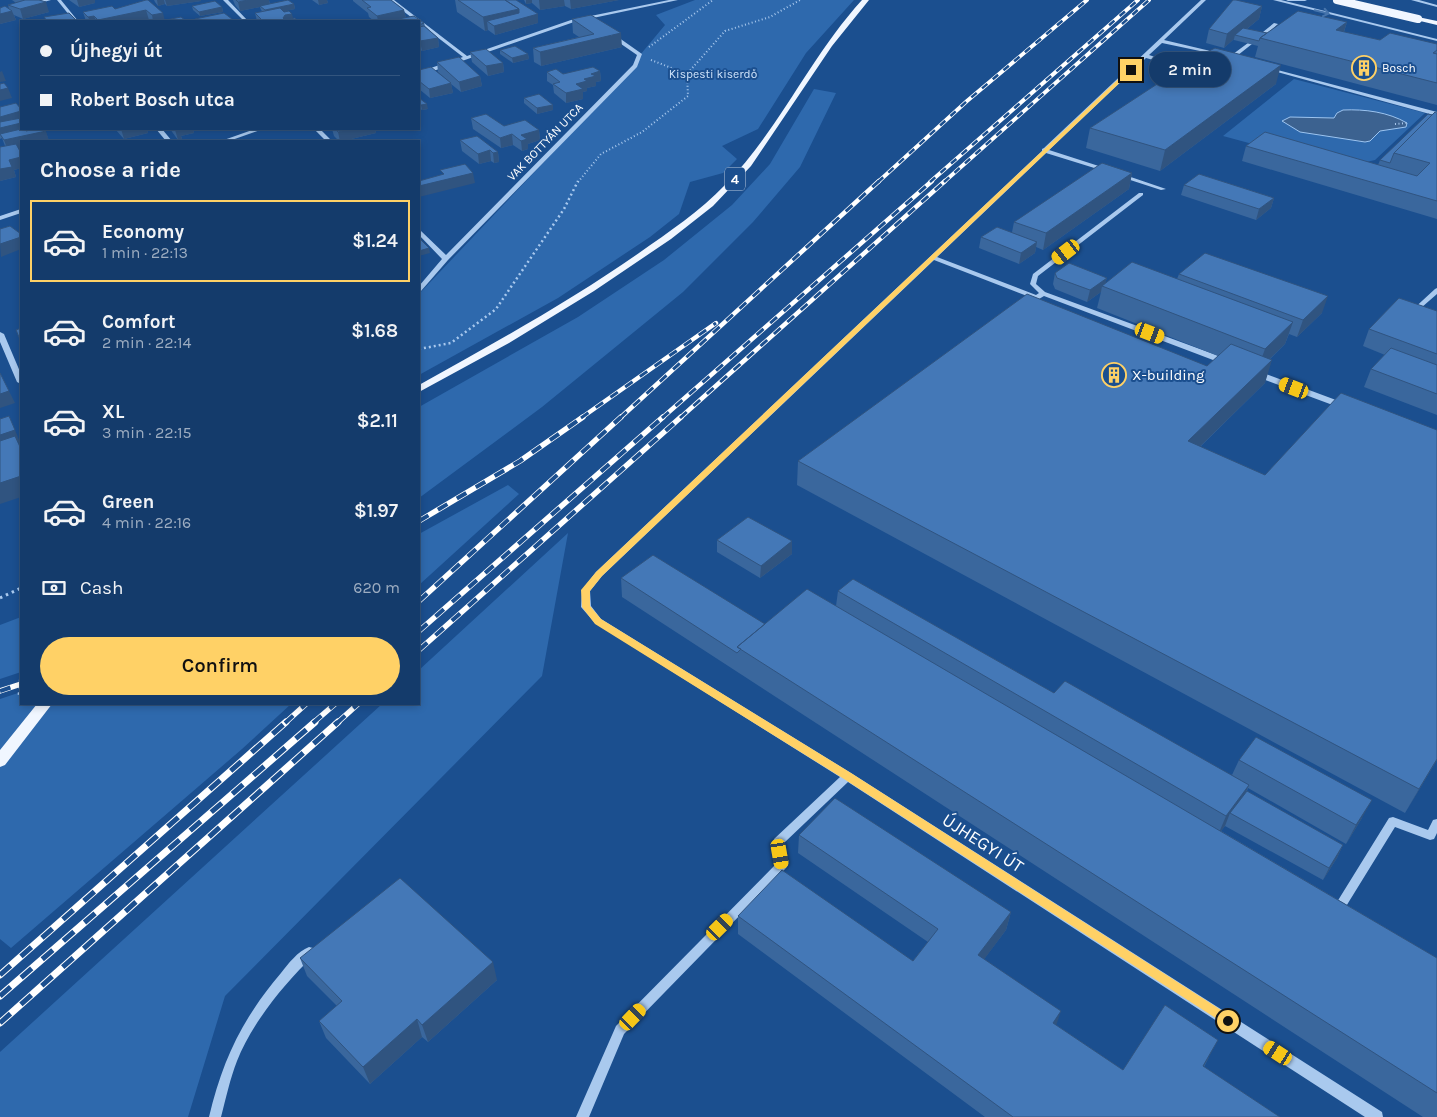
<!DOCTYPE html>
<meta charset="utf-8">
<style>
body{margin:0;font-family:Karla,sans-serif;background:#1d4271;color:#f1f3f6;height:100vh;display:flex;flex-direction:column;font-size:19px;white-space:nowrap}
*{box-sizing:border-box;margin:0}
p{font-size:16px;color:#9dadc1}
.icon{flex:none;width:28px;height:28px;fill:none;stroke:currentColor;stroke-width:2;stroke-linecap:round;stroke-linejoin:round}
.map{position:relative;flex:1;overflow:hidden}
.side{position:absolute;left:20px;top:140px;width:400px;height:565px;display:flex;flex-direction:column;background:#143b6b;border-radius:0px;box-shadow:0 2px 8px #0003,0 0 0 1px #33557e}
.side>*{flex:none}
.banner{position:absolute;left:20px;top:20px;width:400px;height:110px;border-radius:0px;box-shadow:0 2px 8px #0003,0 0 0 1px #33557e;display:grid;align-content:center;height:110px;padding:0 20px;background:#143b6b}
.end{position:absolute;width:22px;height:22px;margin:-11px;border:6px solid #ffd166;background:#111;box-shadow:0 0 0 2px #111}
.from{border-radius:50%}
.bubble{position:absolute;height:35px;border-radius:18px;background:#143b6b;box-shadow:0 2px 8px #0003,0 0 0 1px #33557e;font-size:16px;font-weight:600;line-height:35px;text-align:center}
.car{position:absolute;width:15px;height:30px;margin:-15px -8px;border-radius:6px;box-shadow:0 0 4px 1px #0007;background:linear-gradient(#f5c518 24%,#345 0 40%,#f5c518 0 76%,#345 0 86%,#f5c518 0)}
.banner b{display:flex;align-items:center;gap:18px;height:48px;font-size:19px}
.banner b+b{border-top:1px solid #33557e}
.banner i{width:12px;height:12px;background:#f1f3f6}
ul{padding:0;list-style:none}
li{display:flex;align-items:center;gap:15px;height:82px;margin:0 10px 8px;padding:0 10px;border:2px solid transparent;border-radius:0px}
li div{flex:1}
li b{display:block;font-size:19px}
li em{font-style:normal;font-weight:600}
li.selected{border-color:#ffd166}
li>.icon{width:45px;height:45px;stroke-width:1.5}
h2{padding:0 20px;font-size:22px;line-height:60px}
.pay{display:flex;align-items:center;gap:12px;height:55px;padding:0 20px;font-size:19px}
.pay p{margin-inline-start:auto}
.button{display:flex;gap:10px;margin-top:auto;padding:10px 20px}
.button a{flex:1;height:58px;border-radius:30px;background:#ffd166;color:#111;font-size:20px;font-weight:600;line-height:58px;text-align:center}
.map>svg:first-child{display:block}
</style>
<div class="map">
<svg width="1437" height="1117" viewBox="0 0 1437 1117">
<rect width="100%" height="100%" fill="#1b4f8f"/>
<path fill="#2e69ad" d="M695 0H854L806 53 758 129 722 146 737 159 723 173 690 182 679 214 650 237 558 298 419 375V294L635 66 640 55 665 25 656 15Z
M1294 79 1425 113 1375 160 1341 168 1223 136Z
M814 89 836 93 800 167 753 222 683 292 542 407 419 498V407L578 317 664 260 732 205 770 164Z
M508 485 519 494 419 585V534Z
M568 533 542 676 225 996 188 1117H0V1052L382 704H419V670Z
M21 617V672L0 679V625Z
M21 692V704H291L242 749 11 948 0 939V699Z"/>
<path fill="#3c6290" stroke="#9cc4f0" d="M1343 110C1365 109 1388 112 1407 123L1406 127 1380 131 1370 141 1365 142 1300 132 1282 121 1290 117 1334 118 1337 113Z"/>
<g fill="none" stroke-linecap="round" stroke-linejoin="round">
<path stroke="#a9c9ee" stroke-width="2" stroke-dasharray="1 2.5" stroke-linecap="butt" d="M649 47 713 0
M651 60 687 74
M1395 124 1407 123
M578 182 601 154 642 132 688 96 687 74 725 31 770 17 800 0"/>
<path stroke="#a9c9ee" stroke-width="2.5" stroke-dasharray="2 3" stroke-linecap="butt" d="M419 349 451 343 496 309 564 209 578 181"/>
<path stroke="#a9c9ee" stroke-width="3" stroke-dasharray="2.5 4" stroke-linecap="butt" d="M0 598 21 588
M21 673 19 696 21 697"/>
<path fill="#a9c9ee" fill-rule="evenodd" d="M43 0H51L33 5 31 4Z
M57 0H61L78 21H74Z
M223 0H228L248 21H244Z
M389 0H394L467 56 571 20 669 0H678L574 22 419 76V72L463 57 419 23V21H416Z
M1201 0H1206L1164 40 1219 53V55L1162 43 1149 55 1186 67V69L1146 58 1049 150 1108 169V171H1104L1046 153 937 257 1036 295 1039 293 1030 284 1033 274 1139 193H1143V195L1038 276 1036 284 1045 292 1227 359V363H1221L1044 296 1039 299H1035L934 260 602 576 590 591 591 606 601 619 851 773 1382 1112 1383 1117H1365L848 782 784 843 788 865 786 868 624 1034 589 1117H576L616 1026 776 864 773 842 774 839 840 777 595 623 581 607 582 590 596 572 1042 151V149L1044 148Z
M1273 0H1281L1437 39V41Z
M1286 0H1307L1305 1H1288Z
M1411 0H1419L1437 5V7Z
M1274 23 1278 24 1262 38H1258V36Z
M611 35H615L642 54 637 67 448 260 421 291 419 292V286L442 259 419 235V230L421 231 446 255 633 65 637 55 611 37Z
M1248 43 1252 44 1233 59H1229V57Z
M1266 67 1437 112V116L1266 69Z
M156 129H162L172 141H166Z
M255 129H263L229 141H221Z
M314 129H320L332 141H326Z
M1118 174H1122L1166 189 1161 190 1118 176Z
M21 209V213L0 220V216Z
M1437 288V294L1414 314H1410V312L1435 289Z
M0 332 4 334 21 374V384L17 382 0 342Z
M1252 371H1258L1344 403 1345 405 1344 407H1338L1252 375Z
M1393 817 1428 830 1433 820 1437 819V833L1434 839 1430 840 1395 827 1345 908 1341 910 1337 908 1335 905 1337 902 1389 818Z
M309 947 313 948 315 952 313 956C284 984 252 1023 237 1061 230 1079 226 1098 221 1117H209C223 1059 242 1019 281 973 288 964 298 951 309 947Z"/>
<path fill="#f0f6ff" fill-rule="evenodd" d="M862 0H869L832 46 751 166 713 206 671 239 594 291 509 343 419 392V385C494 343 569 302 639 253 669 232 700 211 725 185 779 130 810 57 862 0Z
M1418 17 1437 21V25L1416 20V18Z
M37 704H52L5 765 0 767V750Z"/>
<defs>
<path id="rail-far3" d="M878 182 967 101 1087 0
M930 182 1138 0
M944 182 1149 0"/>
<path id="rail-far2" d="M581 418 716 323
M620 418 879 181
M662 418 932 181
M680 418 945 181"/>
<path id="rail-far1" d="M419 521 520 461 583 417
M419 601 621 417
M419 631 663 417
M419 650 681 417
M0 691 21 684
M285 723 306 704
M313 723 335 704
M337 723 358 704"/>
<path id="rail" d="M0 975 286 722
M0 996 315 722
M0 1023 338 722"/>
</defs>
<use href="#rail-far3" stroke="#fff" stroke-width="4"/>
<use href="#rail-far2" stroke="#fff" stroke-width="4.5"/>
<use href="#rail-far1" stroke="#fff" stroke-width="5.5"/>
<use href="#rail" stroke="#fff" stroke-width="7"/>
<use href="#rail-far3" stroke="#1b4f8f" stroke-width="2.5" stroke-dasharray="7" stroke-linecap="butt"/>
<use href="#rail-far2" stroke="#1b4f8f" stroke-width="3" stroke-dasharray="9" stroke-linecap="butt"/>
<use href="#rail-far1" stroke="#1b4f8f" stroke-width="4" stroke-dasharray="11" stroke-linecap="butt"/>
<use href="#rail" stroke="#1b4f8f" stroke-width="5" stroke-dasharray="14" stroke-linecap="butt"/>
<path stroke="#f0f6ff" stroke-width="8" d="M1337 0 1418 19"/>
</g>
<path fill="#3a679d" d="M12 0H41H40L49 12 23 19 14 15 16 20 0 24V8L9 9 8 5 16 3Z
M69 0H95V3L79 7Z
M146 0 165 20 186 21H150L149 20 141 21H86L83 12 115 9Z
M154 0H201V1L167 6 165 4 158 6 155 2Z
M233 0H269L270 4H294L295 9 283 11 298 21H257L255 13 263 12 261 10 260 7 240 11 235 5Z
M312 0H327L328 3 319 5Z
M353 0H391L404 10 406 18 414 16 424 23 425 26 438 38 439 47 422 51 419 49V21H374L369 17 368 13 353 1Z
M455 0H516L538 14V23L495 35 488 30 485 31 457 12Z
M524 0H619L571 9 565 6 540 10 532 3 526 4Z
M192 6 222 7 223 12 200 16 193 10Z
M1262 6 1259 19 1247 29 1267 33 1347 22 1344 32 1380 40 1437 44V105L1255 57 1258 46 1234 40V39L1224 48 1206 43 1209 29Z
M572 19 622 47 541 66 534 62 533 48 579 37 573 33Z
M500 50 528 54 529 59 513 63 500 54Z
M470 52 503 63 504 72 488 76 472 62Z
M437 62 480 76 482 86 461 92 451 84 453 93 430 98 419 89V70L447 80 438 72Z
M1182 62 1276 84 1160 171 1086 148 1090 128 1155 86 1156 82Z
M600 71 601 81 596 82V86L587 88V91L583 92V99L566 103 554 93 553 85 547 81V72L563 74Z
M419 98 428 109 422 110 419 108Z
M524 98 553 105V110L537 114 524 103Z
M0 107 21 129H46L45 130 49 141H21V148H19L21 153V168L14 170 16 177 0 181 5 146 2 138 0 139Z
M1437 113V219L1242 161 1246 146 1378 165 1380 160 1432 115Z
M471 118 504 126 539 130 540 140 528 144V149L522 151 513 145 501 148 473 129Z
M115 129H147L148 133 124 139Z
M170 129H193L194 133 181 136 182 139 178 140Z
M332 129H375L376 133 343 141H339L334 136Z
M460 140 498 152 499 162 494 163 491 161 479 164 462 151Z
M1132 173 1129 189 1043 250 1036 247 1035 253 1019 264 979 248 981 237 1012 232 1014 222Z
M1184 185 1274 198 1271 208 1256 220 1181 195Z
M1055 273 1107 278 1105 283 1177 279 1179 274 1322 313 1297 337 1289 334 1285 344 1270 359 1265 383 1200 447 1437 760 1405 813 797 485 798 461 1207 366 1218 356 1097 308 1101 292 1087 302 1055 289 1053 284Z
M1437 311V415L1364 387 1371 369 1385 355 1363 346 1369 329Z
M717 540 792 554 760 578 717 552Z
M621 578 765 624 836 606 838 591 1054 693 1232 775 1239 760 1362 818 1346 844 1248 788 1247 791 1343 845 1337 858 1323 880 1225 826 1221 831 1437 958V1117H1423L622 597Z
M799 835 1011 912 1006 930 984 959 1056 1025 1123 1070 1209 1057 1204 1067 1280 1117H985L738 934V916L913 961 928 942 798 853Z
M300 958 497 980 428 1042 422 1037 370 1084 326 1038 319 1021 337 1006 307 976Z"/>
<path fill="#305480" d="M77 0H95V3L79 7Z
M157 0H164L165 4 158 6Z
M165 0H201V1L167 6Z
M248 0H269L270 5 260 6V7L240 11 238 2Z
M318 0H327L328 3 319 5Z
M526 0H532V3L526 4Z
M539 0H564L565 6 540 10Z
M570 0H619L571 9Z
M46 2 49 12 23 19 20 9Z
M294 4 295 9 266 15 265 10Z
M1262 6 1259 19 1238 36 1235 35 1234 39 1224 48 1227 34Z
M222 7 223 12 200 16 199 12Z
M519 9 538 14V23L495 35 494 26 487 21 488 30 485 31 483 17Z
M146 10 149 20 141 21H98V20Z
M404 10 406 19 397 21H378L377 16Z
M12 11 16 20 0 24V14Z
M163 13 165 21H153L152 15Z
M292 14 294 21H284L283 18 285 15Z
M94 16 96 21H90L88 17Z
M1347 22 1341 40 1336 30Z
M621 33 622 47 541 66 540 52Z
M438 38 439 47 422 51 420 41Z
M528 54 529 59 513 63 512 58Z
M503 63 504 72 488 76 486 66Z
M1281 65 1276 84 1160 171 1165 150Z
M2 71 6 81 0 82V72Z
M600 71 601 81 596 82V86L587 88V91L583 92V99L566 103V93L576 84 584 79 591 74Z
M480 76 482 86 461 92 459 82Z
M451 83 453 93 430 98 429 89Z
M8 88 12 98 0 101V90Z
M427 104 428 109 422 110 421 105Z
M553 105V110L537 114V108Z
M21 111V129H47L3 138 0 134V117Z
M121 129H147L148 133 124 139Z
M177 129H193L194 133 181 136 182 139 178 140 175 130Z
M350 129H375L376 133 343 141H340L338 132Z
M539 130 540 140 528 144V149L522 151 521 141V135Z
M46 131 49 141H21V148L8 151 4 140Z
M512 134 513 145 501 148 500 138Z
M490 150 491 161 479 164 478 154Z
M498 152 499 162 494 163 493 153Z
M21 157V168L14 170 16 177 0 181V169L9 160Z
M473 173 475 183 419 197V186Z
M1132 173 1129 189 1043 250 1046 233Z
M1274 198 1271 208 1256 220 1259 209Z
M21 237V249L1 257 0 244Z
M1037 242 1035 253 1019 264 1021 253Z
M429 248 430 253 419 256V251Z
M1107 278 1104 287 1102 286 1101 292 1087 302 1090 290Z
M1328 296 1322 313 1297 337 1303 320Z
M1293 322 1285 344 1257 371 1265 349Z
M1272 360 1265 383 1181 465 1188 441Z
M9 391 15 403 0 408V394Z
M15 430 20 442 0 448V435Z
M21 476V497L0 504V483Z
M792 541V554L760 578 761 566Z
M1437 759V760L1405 813 1419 789Z
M1249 785 1241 803 1230 813 1225 826 1218 835 1226 816Z
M1372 800 1362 818 1346 844 1356 825Z
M1343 845 1337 858 1323 880 1329 868Z
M1011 912 1006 930 974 973 978 955Z
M493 962 497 980 428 1042 422 1025Z
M1061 1011 1055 1029 1053 1023Z
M417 1019 422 1037 370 1084 363 1067Z
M1218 1040 1209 1057 1194 1083 1203 1066Z"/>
<path fill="#4478b7" stroke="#305480" d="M25 0H39L46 2 20 9 8 5Z
M146 0H148L163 13 152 15 146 10 98 20 94 16 88 17 83 12 112 6 115 9Z
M236 0H248L238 2Z
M288 0 294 4 265 10 260 6Z
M362 0H391L404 10 377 16 367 8 371 7Z
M458 0H505L519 9 483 17Z
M505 0H516L538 14 494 26 487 21 519 13V9Z
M1233 0H1236L1262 6 1227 34 1209 29Z
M215 1 222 7 199 12 192 6Z
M5 6 12 11 0 14V8Z
M280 8 284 12 289 11 292 14 285 15 283 18 285 20 295 18 298 21H263L255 13Z
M1298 11 1347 22 1336 30 1380 40 1390 33 1437 44V50L1433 53 1437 54V83L1260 38Z
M69 13 77 21H47L44 17Z
M224 13 232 19 224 21H198L195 19Z
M591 15 621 33 540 52 533 48 594 34 572 19Z
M414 16 424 23 419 25V21H388Z
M181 17 186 21H161Z
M424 26 438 38 420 41 419 40V27Z
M1243 28 1267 33 1260 38 1259 41 1235 35Z
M515 46 528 54 512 58 500 50Z
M1215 48 1281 65 1165 150 1090 128 1203 54Z
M486 49 503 63 486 66 470 52Z
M1191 56 1197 58 1188 64 1182 62Z
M459 57 480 76 459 82 437 62Z
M1177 61 1187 64 1159 83 1156 82Z
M431 67 451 83 429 89 419 81V70Z
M593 67 600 71 591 74 596 76 584 79 587 81 576 84 583 89 566 93 553 84 560 82 547 72 556 69 563 74Z
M4 83 8 88 0 90V84Z
M539 94 553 105 537 108 524 98Z
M419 98 427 104 421 105 419 104Z
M16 103 21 109V111L0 117V107Z
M1435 112 1437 113V201L1246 146 1265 132 1417 176 1430 163 1394 153Z
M486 114 504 126 525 120 539 130 521 135 527 139 521 141 512 134 500 138 471 118Z
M1428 114 1432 115 1394 153 1390 163 1380 160Z
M21 118V123L0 128V122Z
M21 129H25L26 131 34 129H44L46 131 4 140 0 134Z
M335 129H350L338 132Z
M477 136 498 152 493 153 490 150 478 154 460 140Z
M16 144 21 153V157L9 160 12 167 0 169V147Z
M1102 163 1132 173 1046 233 1014 222Z
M465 164 473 173 419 186V181L444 174 440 170Z
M1199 174 1274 198 1259 209 1184 185Z
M10 226 21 234V237L0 244V229Z
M997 227 1037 242 1021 253 981 237Z
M419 238 429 248 419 251Z
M1205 253 1328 296 1303 320 1179 274Z
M1132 262 1293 322 1265 349 1102 286Z
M1069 263 1107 278 1090 290 1057 278 1055 273Z
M1027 294 1207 366 1231 344 1272 360 1188 441 1265 475 1341 393 1437 430V759L1419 789 798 461Z
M1399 298 1437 311V354L1369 329Z
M21 328V342L16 330Z
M1391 348 1437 365V394L1371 369Z
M0 373 9 391 0 394Z
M9 416 15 430 0 435V419Z
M15 436 21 449V476L0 483V441Z
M748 517 792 541 761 566 717 540Z
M653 555 765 624 737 647 741 649 737 653 621 578Z
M853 579 1054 693 1065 681 1249 785 1226 816 838 591Z
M807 589 1437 958V1093L737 647Z
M1256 737 1372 800 1356 825 1239 760Z
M1247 791 1343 845 1329 868 1230 813Z
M835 798 1011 912 978 955 1061 1011 1053 1023 1123 1070 1165 1005 1218 1040 1203 1066 1280 1117H1013L738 916 782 870 913 961 938 929 799 835Z
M400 878 493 962 422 1025 417 1019 363 1067 319 1021 342 1001 300 958Z"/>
<defs><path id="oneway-shaft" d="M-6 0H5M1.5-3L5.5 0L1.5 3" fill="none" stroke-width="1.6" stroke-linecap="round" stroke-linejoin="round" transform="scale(1.25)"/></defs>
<use stroke="#4674ac" href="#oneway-shaft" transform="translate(1322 12) rotate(13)"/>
<path fill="#ffd166" d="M1129 69 1133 70 602 576 590 591V606L601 619 851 773 1232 1017V1025L1228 1026 844 779 595 624 582 607 581 590 596 572Z"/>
<defs>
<symbol id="building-ring" viewBox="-11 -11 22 22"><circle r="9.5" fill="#1b4f8f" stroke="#ffd166" stroke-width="1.5"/><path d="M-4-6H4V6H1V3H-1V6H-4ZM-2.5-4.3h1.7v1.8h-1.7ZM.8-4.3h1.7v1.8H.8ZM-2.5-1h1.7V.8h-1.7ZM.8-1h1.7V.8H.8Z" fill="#ffd166"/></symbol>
</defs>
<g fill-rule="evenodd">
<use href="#building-ring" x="1350" y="54" width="28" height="28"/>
<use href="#building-ring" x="1100" y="361" width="28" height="28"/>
</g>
<g text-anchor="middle" stroke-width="4" stroke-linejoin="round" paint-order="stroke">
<g font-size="12" fill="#fff" stroke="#1b4f8f" text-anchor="start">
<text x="1382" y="72">Bosch</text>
</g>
<g font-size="12" fill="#cfe3fa" stroke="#1b4f8f">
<text x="713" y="78">Kispesti kiserdő</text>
</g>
<g font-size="12" fill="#fff" stroke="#1b4f8f">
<text transform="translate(545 142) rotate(-46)" y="4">VAK BOTTYÁN UTCA</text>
</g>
<rect fill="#1b4f8f" stroke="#bbcadd" stroke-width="1" x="725" y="167.5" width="20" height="23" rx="4"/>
<g font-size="14" font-weight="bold" fill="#fff">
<text x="735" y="184">4</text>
</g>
<g font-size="15" fill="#fff" stroke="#1b4f8f" text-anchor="start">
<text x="1132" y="380">X-building</text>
</g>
<g font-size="18" fill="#fff" stroke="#1b4f8f">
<text transform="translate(983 843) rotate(33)" y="6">ÚJHEGYI ÚT</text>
</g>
</g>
</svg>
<i class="end from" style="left:1228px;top:1021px"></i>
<i class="end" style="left:1131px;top:70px"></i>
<div class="bubble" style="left:1149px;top:52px;width:82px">2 min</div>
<i class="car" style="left:1066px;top:252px;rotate:233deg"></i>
<i class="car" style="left:1150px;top:333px;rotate:111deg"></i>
<i class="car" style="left:1294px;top:388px;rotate:291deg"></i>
<i class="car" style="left:780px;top:854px;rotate:170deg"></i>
<i class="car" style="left:720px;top:927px;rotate:45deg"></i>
<i class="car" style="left:633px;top:1017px;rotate:44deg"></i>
<i class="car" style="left:1278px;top:1053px;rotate:303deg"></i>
<div class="banner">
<b><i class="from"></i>Újhegyi út</b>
<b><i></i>Robert Bosch utca</b>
</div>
<section class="side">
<h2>Choose a ride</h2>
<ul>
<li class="selected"><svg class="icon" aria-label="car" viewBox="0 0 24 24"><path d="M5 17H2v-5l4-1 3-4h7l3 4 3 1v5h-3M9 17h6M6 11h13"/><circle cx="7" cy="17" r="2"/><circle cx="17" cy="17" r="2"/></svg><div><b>Economy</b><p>1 min · 22:13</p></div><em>$1.24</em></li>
<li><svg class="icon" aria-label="car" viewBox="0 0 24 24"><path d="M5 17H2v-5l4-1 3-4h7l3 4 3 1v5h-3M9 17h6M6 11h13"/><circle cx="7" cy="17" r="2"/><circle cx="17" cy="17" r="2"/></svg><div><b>Comfort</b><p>2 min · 22:14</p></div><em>$1.68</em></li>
<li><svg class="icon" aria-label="car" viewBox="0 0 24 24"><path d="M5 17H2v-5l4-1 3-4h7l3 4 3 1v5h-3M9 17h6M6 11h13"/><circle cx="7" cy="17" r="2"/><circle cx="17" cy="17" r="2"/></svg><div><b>XL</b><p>3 min · 22:15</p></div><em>$2.11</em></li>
<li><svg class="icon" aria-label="car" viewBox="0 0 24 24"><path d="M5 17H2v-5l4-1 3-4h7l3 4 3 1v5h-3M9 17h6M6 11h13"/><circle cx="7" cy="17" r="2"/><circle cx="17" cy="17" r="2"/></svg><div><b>Green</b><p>4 min · 22:16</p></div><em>$1.97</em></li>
</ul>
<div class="pay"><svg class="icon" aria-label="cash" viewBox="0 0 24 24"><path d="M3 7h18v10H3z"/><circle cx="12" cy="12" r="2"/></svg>Cash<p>620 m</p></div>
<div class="button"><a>Confirm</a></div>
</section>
</div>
